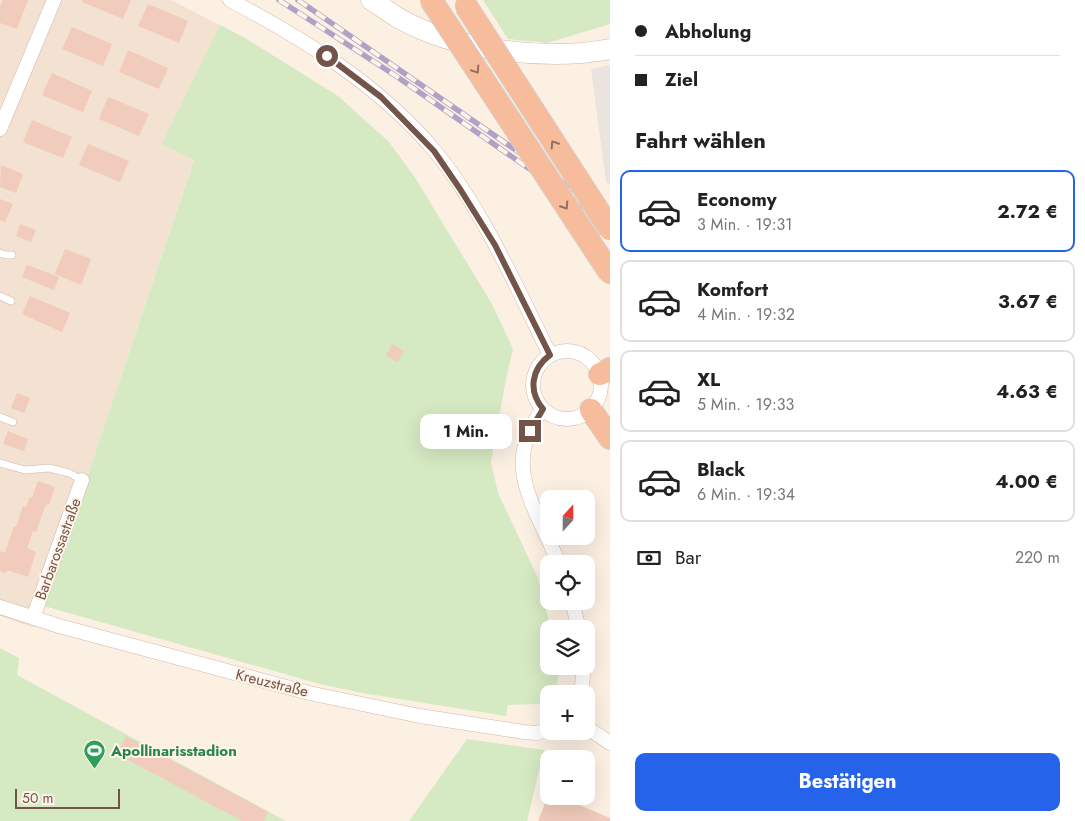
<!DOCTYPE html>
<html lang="de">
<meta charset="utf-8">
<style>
body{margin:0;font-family:Jost,sans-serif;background:#f2f2f2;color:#222;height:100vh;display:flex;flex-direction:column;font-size:19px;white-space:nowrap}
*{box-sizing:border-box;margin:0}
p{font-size:16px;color:#767676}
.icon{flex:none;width:28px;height:28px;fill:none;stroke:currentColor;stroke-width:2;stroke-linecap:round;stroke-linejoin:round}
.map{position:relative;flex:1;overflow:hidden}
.panel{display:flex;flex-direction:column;background:#fff;width:475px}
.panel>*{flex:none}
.top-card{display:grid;align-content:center;height:110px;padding:0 25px;background:#fff}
.needle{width:32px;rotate:21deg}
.tools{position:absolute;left:540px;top:490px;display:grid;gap:10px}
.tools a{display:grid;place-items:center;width:55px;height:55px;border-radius:10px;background:#fff;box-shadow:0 5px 20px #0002;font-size:25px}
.scale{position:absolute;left:15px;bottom:12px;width:105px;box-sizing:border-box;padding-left:5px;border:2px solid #735449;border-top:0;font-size:14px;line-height:18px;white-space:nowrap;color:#735449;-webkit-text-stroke:4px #fff4e9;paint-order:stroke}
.end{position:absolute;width:22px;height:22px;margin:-11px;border:6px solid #735449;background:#fff;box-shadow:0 0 0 2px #fff}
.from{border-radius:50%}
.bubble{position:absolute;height:35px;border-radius:10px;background:#fff;box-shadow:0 5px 20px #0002;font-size:16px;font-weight:700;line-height:35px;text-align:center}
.top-card b{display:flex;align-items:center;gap:18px;height:48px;font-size:19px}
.top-card b+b{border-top:1px solid #e0e0e0}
.top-card i{width:12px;height:12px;background:#222}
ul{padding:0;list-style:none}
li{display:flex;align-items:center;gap:15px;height:82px;margin:0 10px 8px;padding:0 15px;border:2px solid #e0e0e0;border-radius:10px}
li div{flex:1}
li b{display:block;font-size:19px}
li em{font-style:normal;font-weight:700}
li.selected{border-color:#2563eb}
li>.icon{width:45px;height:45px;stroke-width:1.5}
h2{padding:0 25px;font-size:22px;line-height:60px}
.pay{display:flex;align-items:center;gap:12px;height:55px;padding:0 25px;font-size:19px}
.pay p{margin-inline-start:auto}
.button{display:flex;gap:10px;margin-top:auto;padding:10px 25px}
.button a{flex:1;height:58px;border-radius:10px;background:#2563eb;color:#fff;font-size:20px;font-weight:700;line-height:58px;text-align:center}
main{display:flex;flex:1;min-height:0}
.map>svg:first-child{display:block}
</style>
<main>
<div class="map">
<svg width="610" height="821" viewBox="0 0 610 821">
<rect width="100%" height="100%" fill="#fcf0e3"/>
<path fill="#f3e1d1" d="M0 0H171L220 25 163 144 194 159 44 606 35 628 0 616Z"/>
<path fill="#ebe3de" d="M610 65V185L606 182 591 69Z"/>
<path fill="#d5e9c2" d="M483 0H610V24L547 43 508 39Z
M220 25 245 38 338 96 389 142 414 176 492 304 513 349 506 379 491 462 498 493 538 578 551 629H549V666H559C560 676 557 686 552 694H549L548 700 539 704 508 705 506 716 362 693 320 684 44 606 194 160 162 144Z
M0 648 19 658 17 675 286 821H0Z
M467 739 544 750 527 821H409Z"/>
<path fill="#f1cbbb" d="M3 0H28L17 29 0 23V7Z
M83 0H131L123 19 82 2Z
M148 4 188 21 179 43 138 26Z
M72 27 112 44 103 66 62 49Z
M128 50 168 68 159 89 119 72Z
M52 73 92 91 83 112 42 95Z
M108 97 149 114 139 136 99 119Z
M32 120 72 137 63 158 23 142Z
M88 144 129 161 120 182 79 165Z
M1 165 23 174 16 193 0 187Z
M0 199 13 204 5 222 0 220Z
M20 224 36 230 31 242 16 236Z
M65 249 91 259 81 285 55 274Z
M27 265 59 277 54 290 22 277Z
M30 296 70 313 62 332 22 314Z
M392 344 404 351 398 362 386 356Z
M17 393 30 398 24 413 11 408Z
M8 431 28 439 24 451 3 444Z
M38 481 55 487 49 505 46 504 36 532 33 531 27 548 36 552 28 577 7 570 6 573 0 571V551L5 553 14 526 16 527 23 506 26 507 30 497 32 498Z
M126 736 268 812 264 821H242L117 754Z
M548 796H558L610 818V821H538Z"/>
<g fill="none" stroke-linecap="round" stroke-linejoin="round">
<defs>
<path id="service" d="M0 253 6 255H12
M0 296 11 301
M0 417 13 422
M0 463 25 470 49 468 69 473 82 480"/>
<path id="minor" d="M230 0C305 40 378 84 434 150 482 208 517 288 550 355
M0 129 54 0
M533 385a34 34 0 1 1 68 0a34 34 0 1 1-68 0Z
M543 409C499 466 537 508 559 564
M572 601 579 629
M0 607 59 626 309 693 420 716 524 732 537 733 549 729
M33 618 82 480
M581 694 584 666
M586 727 610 743"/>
<path id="secondary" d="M371 0C381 6 390 13 400 19 458 51 546 61 610 49"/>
<path id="trunk" d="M600 374 610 369
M591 410 610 438"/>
</defs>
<use href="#service" stroke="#cfb8ad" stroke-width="8"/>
<use href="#minor" stroke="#cfb8ad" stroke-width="15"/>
<use href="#secondary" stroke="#d2b8aa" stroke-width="21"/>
<use href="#trunk" stroke="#d8cfcc" stroke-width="24"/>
<use href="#service" stroke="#fff" stroke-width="7"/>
<use href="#minor" stroke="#fff" stroke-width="14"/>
<use href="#secondary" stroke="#fff" stroke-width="20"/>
<use href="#trunk" stroke="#f7bc9b" stroke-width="22"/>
<defs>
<path id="rail" d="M279 0 396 76 610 225
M298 0 610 215"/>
</defs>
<use href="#rail" stroke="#b1a2c5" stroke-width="5.5"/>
<use href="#rail" stroke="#fff4e9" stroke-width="4" stroke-dasharray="11" stroke-linecap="butt"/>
<defs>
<path id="trunk-bridge" d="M431 0 610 273
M466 6 610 229"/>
</defs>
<use href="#trunk-bridge" stroke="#d8cfcc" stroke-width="24" stroke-linecap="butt"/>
<use href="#trunk-bridge" stroke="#f7bc9b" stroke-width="22"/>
</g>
<defs><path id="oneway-chevron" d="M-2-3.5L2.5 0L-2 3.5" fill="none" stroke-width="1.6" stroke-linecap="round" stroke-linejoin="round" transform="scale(1.25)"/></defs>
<g stroke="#946e5e">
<use href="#oneway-chevron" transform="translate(476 70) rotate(57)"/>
<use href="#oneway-chevron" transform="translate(554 144) rotate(-123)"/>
<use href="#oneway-chevron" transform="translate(565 206) rotate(57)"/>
</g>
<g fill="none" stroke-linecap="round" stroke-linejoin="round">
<path stroke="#735449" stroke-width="6" d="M327 56 381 97 434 151 460 189 495 245 550 355C531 369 528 391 543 409L530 431"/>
</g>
<defs>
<symbol id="stadium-pin" viewBox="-11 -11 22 30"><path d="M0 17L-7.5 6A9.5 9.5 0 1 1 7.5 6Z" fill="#2e9e5b" stroke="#fff4e9"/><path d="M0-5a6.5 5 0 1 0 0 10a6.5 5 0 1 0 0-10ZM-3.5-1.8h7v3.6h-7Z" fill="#fff"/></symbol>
</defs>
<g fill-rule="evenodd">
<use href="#stadium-pin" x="82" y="738" width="25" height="34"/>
</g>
<g text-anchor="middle" stroke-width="4" stroke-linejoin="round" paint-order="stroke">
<g font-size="15" fill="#735449" stroke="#fff4e9">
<text transform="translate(58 549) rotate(-70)" y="5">Barbarossastraße</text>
<text transform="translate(272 683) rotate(14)" y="5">Kreuzstraße</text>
</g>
<g font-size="15" font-weight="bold" fill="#27864d" stroke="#fff4e9" text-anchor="start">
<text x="111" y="756">Apollinarisstadion</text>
</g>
</g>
</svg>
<div class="tools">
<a><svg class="needle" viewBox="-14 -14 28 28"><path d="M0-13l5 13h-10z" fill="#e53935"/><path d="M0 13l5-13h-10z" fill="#767676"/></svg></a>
<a><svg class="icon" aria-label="locate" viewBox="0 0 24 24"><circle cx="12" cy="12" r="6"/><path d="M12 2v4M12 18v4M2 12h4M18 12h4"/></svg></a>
<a><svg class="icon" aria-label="layers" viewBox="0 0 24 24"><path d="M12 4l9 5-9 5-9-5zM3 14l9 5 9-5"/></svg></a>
<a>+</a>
<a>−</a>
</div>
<div class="scale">50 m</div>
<i class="end from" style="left:327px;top:56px"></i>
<i class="end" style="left:530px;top:431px"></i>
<div class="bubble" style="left:420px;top:414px;width:92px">1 Min.</div>
</div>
<section class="panel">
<div class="top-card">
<b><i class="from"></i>Abholung</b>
<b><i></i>Ziel</b>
</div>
<h2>Fahrt wählen</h2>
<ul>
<li class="selected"><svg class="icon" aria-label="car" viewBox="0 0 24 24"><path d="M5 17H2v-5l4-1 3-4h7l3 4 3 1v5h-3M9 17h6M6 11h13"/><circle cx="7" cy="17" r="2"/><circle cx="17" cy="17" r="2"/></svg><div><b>Economy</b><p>3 Min. · 19:31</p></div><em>2.72 €</em></li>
<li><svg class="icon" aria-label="car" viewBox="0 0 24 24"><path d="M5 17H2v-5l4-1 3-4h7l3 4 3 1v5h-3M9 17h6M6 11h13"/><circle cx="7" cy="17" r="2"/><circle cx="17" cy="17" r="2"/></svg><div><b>Komfort</b><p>4 Min. · 19:32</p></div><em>3.67 €</em></li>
<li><svg class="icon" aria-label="car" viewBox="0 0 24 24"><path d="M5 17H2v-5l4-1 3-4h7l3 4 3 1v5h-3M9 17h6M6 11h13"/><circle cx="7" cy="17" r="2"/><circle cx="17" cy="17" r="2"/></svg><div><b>XL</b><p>5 Min. · 19:33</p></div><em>4.63 €</em></li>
<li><svg class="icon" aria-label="car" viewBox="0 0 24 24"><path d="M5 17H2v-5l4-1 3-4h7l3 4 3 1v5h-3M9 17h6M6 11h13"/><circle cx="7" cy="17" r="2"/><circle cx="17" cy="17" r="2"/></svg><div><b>Black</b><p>6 Min. · 19:34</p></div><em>4.00 €</em></li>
</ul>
<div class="pay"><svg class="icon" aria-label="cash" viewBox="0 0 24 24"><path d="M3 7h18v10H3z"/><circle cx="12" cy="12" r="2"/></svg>Bar<p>220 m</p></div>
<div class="button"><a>Bestätigen</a></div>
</section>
</main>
